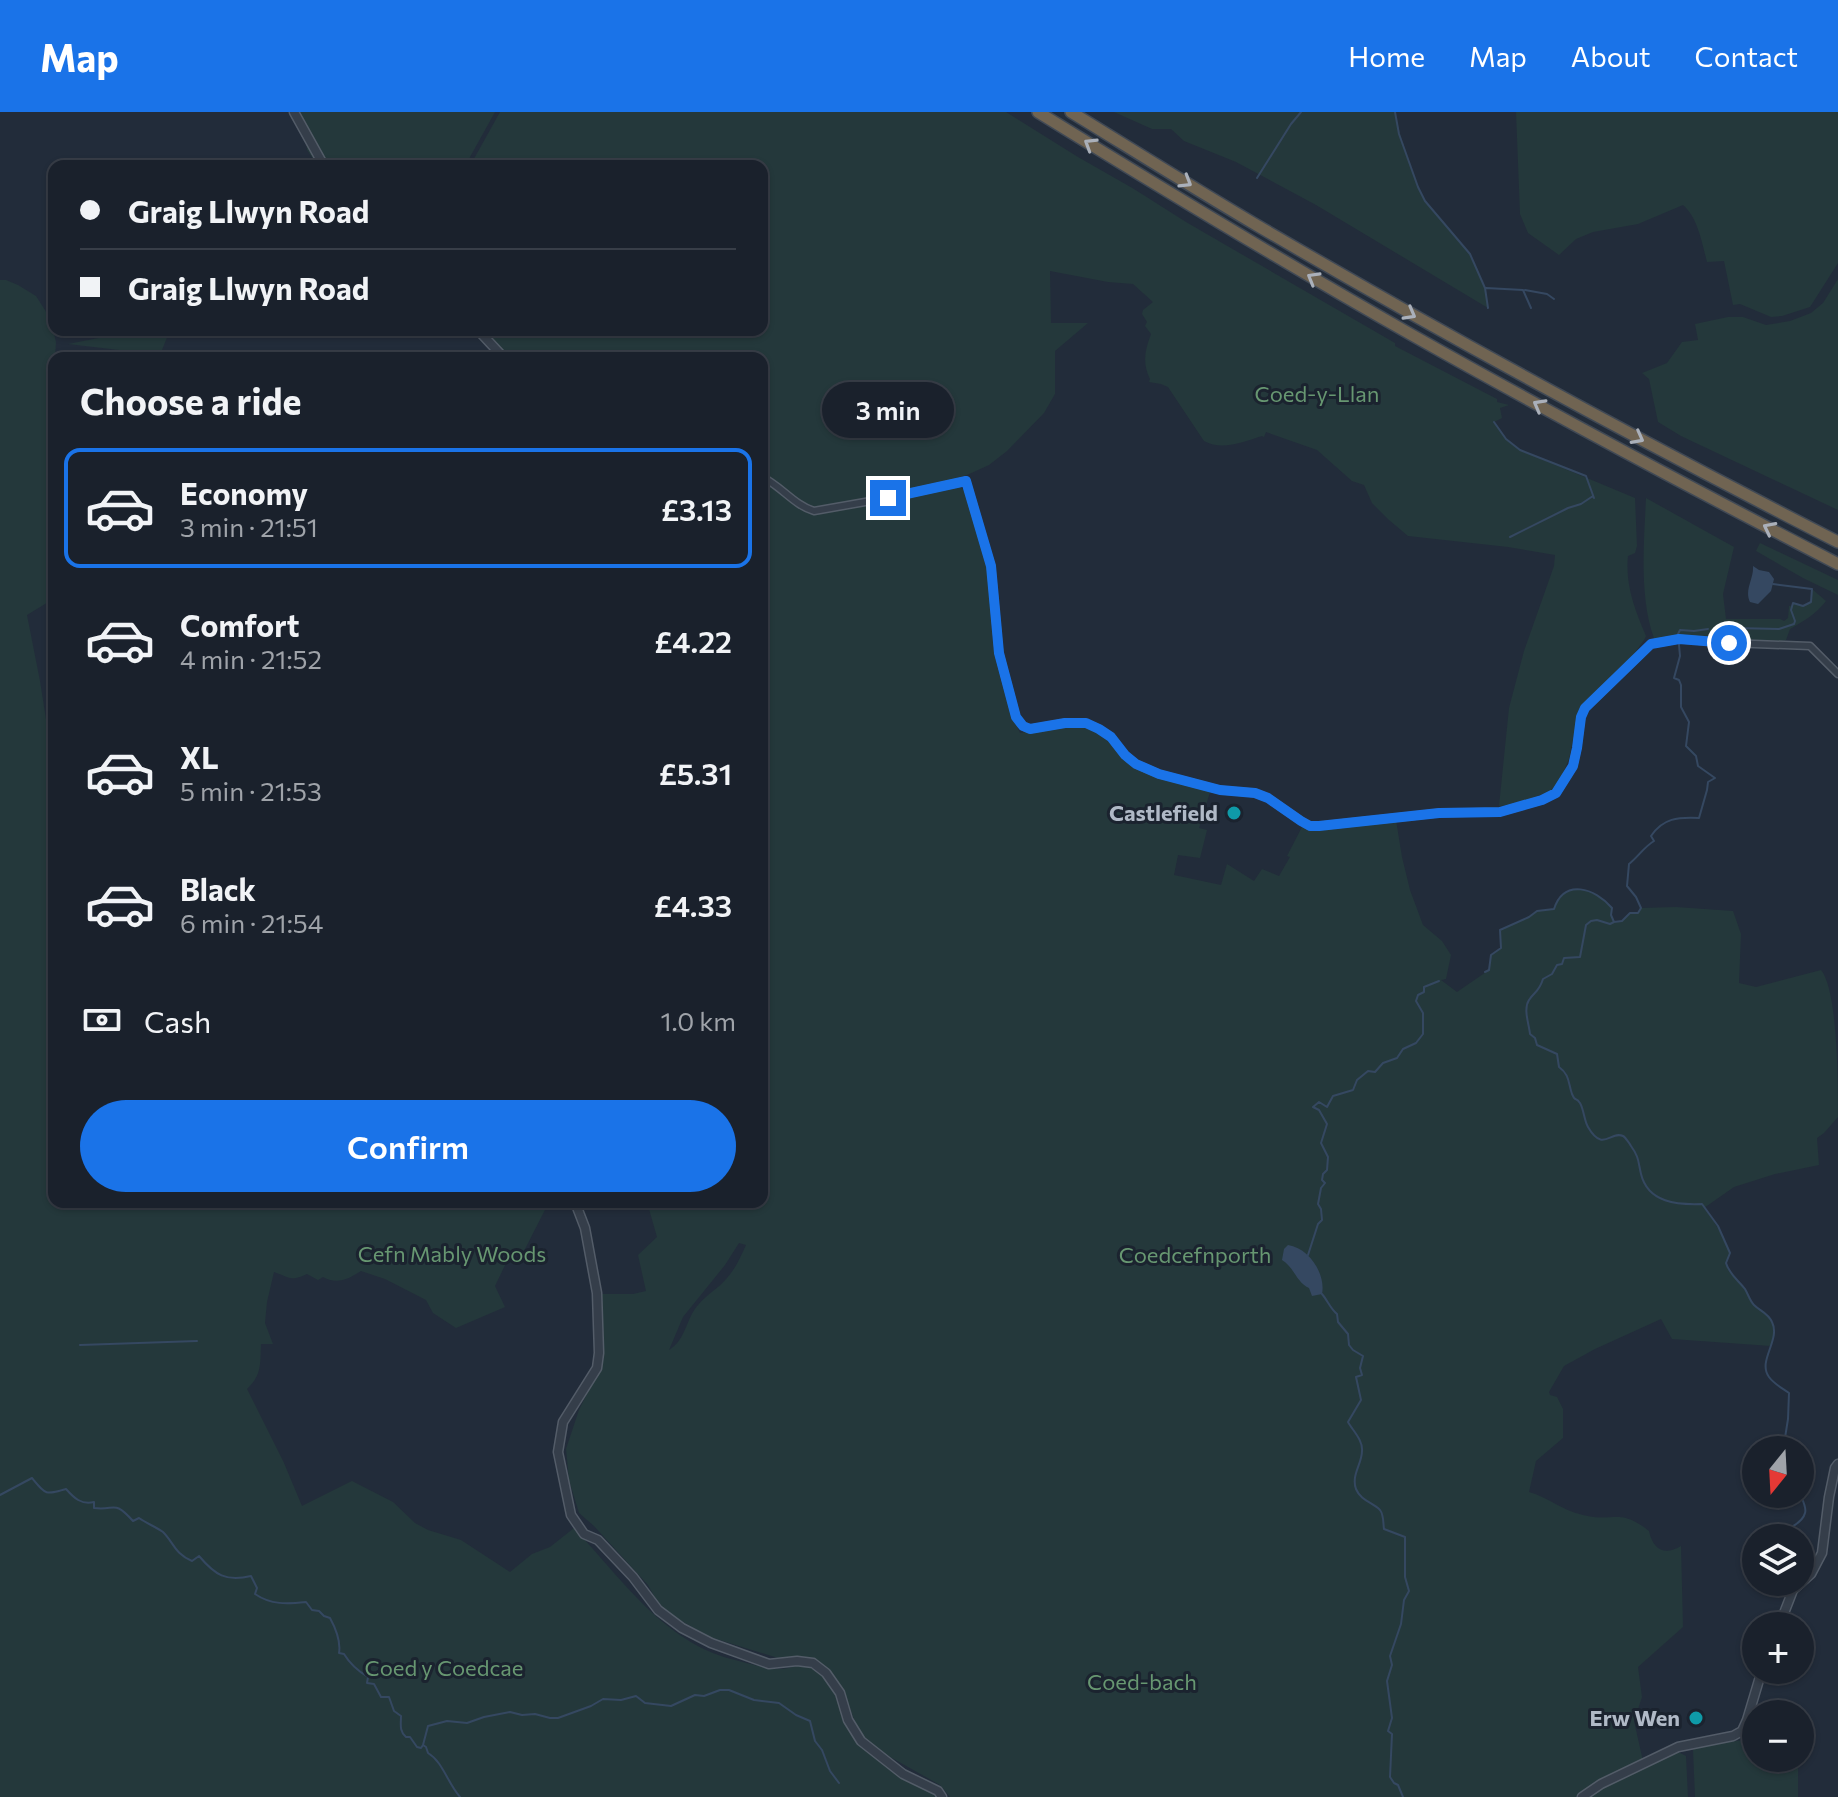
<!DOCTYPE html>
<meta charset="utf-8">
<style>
body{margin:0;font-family:Commissioner,sans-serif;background:#232934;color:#f1f3f6;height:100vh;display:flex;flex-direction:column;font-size:30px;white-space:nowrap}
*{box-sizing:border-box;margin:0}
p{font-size:26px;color:#9fa3a9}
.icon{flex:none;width:44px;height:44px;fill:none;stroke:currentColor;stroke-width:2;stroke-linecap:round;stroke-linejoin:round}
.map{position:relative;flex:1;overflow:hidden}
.drawer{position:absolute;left:48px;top:240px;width:720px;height:856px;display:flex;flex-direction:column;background:#1a212c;border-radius:16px;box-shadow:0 2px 6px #0004,0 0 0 2px #383e48}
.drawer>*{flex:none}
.top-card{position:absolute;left:48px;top:48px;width:720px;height:176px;border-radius:16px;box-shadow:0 2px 6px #0004,0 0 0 2px #383e48;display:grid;align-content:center;height:176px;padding:0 32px;background:#1a212c}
.needle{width:52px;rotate:198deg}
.tools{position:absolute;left:1742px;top:1324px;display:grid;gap:16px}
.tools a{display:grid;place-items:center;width:72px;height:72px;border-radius:50%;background:#1a212c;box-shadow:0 2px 6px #0004,0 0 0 2px #383e48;font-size:40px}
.end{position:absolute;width:36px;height:36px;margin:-18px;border:10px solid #1a73e8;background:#fff;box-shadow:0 0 0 4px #fff}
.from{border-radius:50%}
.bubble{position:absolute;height:56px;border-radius:28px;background:#1a212c;box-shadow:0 2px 6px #0004,0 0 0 2px #383e48;font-size:26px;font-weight:600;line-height:56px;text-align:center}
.top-card b{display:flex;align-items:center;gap:28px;height:76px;font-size:30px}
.top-card b+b{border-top:2px solid #383e48}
.top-card i{width:20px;height:20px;background:#f1f3f6}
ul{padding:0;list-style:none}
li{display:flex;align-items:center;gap:24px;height:120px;margin:0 16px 12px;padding:0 16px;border:4px solid transparent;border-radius:16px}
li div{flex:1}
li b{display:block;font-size:30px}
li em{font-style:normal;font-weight:600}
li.selected{border-color:#1a73e8}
li>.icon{width:72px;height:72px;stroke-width:1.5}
h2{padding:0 32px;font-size:36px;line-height:96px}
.pay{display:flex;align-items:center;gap:20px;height:88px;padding:0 32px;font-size:30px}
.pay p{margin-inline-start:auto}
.action{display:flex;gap:16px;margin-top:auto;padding:16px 32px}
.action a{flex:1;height:92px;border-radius:48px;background:#1a73e8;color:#fff;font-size:32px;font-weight:600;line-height:92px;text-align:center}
header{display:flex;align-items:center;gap:48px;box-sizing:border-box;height:112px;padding:0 40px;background:#1a73e8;color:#fff}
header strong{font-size:38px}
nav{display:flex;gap:44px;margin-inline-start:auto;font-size:28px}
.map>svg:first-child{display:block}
</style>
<header>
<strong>Map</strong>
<nav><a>Home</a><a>Map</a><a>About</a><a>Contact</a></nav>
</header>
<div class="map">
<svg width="1838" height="1685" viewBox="0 0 1838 1685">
<rect width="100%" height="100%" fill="#222c3a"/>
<path fill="#24383b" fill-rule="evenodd" d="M294 0H495L465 54H318L307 38 306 28Z
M500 0H1006L1078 45 1134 77 1186 110 1395 231V234L1497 287V290L1509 293 1500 296 1502 306 1494 310 1506 327 1520 338 1635 386 1637 434 1635 441 1628 444C1625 473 1635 498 1646 524L1644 528 1628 550 1618 557 1578 602 1569 647 1560 668 1550 680 1510 693 1499 694 1509 596 1524 539 1554 454 1555 443 1508 435 1408 424 1389 408 1372 391 1364 373 1352 369 1317 338 1266 320 1264 325 1262 324C1243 330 1222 339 1204 329L1168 275 1161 272 1149 270 1150 267C1142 251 1145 238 1151 222L1145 214 1147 210 1142 202 1143 198 1153 190 1133 172 1108 170 1050 159 1051 211H1088L1055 239V282L1044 301 1007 339 989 353 967 363 917 378 817 396 799 388 777 371 762 362V246H511L495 232 484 218H762V54H470Z
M1114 0H1395L1400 22 1418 75 1425 89 1470 142 1485 176 1488 196 1316 93 1236 50 1184 29 1171 17H1152Z
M1516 0H1838V151L1810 195 1782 204 1771 205 1740 192 1733 193 1724 149 1707 150C1702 131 1698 106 1683 93L1638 112 1593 120 1576 127 1559 143 1528 121 1520 102Z
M1838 167V398L1681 324 1658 310 1649 267 1642 261 1667 251 1682 230 1698 228 1695 212 1728 205H1743L1766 213 1790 209 1811 201 1823 191Z
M0 168H6L18 173 36 184 50 206 56 230 52 293 47 449 54 480 50 489 27 503 40 569 54 658V1090H549L524 1139 508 1147 495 1174 505 1195 456 1216 433 1201 426 1188 385 1167 361 1159C348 1167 338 1173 323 1165L318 1168 307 1162C290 1170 289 1165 274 1160L267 1190 265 1211 273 1232H261C260 1252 262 1263 247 1277L284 1351 302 1394 352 1369 393 1390 415 1411 428 1418 461 1428 510 1460 532 1442 550 1435 574 1416C620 1465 663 1529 731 1547 743 1550 767 1557 779 1557 792 1557 801 1549 814 1556 840 1572 838 1607 857 1628 862 1634 870 1638 877 1642 896 1656 919 1668 936 1685H0Z
M139 218H170L162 238 153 242 68 232Z
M762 368C785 380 798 406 825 401L954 373 959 374 967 381C976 408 987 436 991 465 993 483 990 502 992 520 994 550 1007 594 1020 621 1050 617 1084 604 1109 627 1118 635 1123 648 1134 654 1157 668 1186 672 1211 677L1199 716 1207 718 1200 746 1178 743 1174 763 1221 773 1227 752 1254 769 1262 757 1279 764 1290 745 1287 744 1303 713 1396 708 1402 745 1410 778 1423 813 1442 829 1451 843 1446 867 1441 868 1457 880 1489 858 1491 843 1501 836 1500 818 1529 805 1537 799 1553 797C1564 766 1595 776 1612 796L1611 803 1614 810C1622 811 1625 806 1630 801H1638L1641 796 1676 795 1733 799 1741 822 1739 871 1756 875 1821 858C1838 878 1838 973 1838 1005L1824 1021 1817 1026 1819 1053 1775 1062 1734 1075 1704 1096C1715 1110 1724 1125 1730 1141L1726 1151 1728 1158 1747 1179 1752 1192 1765 1200 1773 1211 1775 1222 1771 1234 1672 1227 1661 1207 1595 1237 1564 1254 1549 1280 1550 1283 1557 1285 1563 1297V1326L1536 1349 1529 1380C1548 1385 1563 1399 1583 1403 1614 1411 1619 1395 1649 1419 1653 1438 1665 1444 1681 1434L1683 1515 1638 1555 1642 1585 1634 1609 1643 1649 1577 1685H950L940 1673 876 1637 859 1621 844 1580 836 1567 815 1547 801 1544 778 1546 710 1525 678 1507 658 1491 648 1473 594 1414 579 1401 569 1368 566 1337 579 1298 603 1250 604 1237 600 1182H633L646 1179 638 1143 657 1125 647 1090H762ZM739 1131 746 1133C741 1144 736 1156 727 1166 719 1176 707 1182 699 1192 685 1207 687 1227 669 1238L683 1205 725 1153Z
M1646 386 1734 435 1723 482 1726 507H1780L1784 509 1788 506 1789 494H1792L1793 491 1803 494 1811 490 1812 477 1826 489C1816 502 1804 509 1790 517L1786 528C1772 531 1757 537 1742 535 1711 532 1692 516 1659 528L1654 526C1639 486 1644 429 1646 386Z
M1760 431 1838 468V483L1803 466 1756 439Z
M1756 1626V1646H1798V1685H1695L1693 1638 1696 1635Z
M1676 1639 1686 1644 1688 1685H1590L1601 1676Z"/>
<path fill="#354861" d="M1753 454 1759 458 1769 460 1774 467 1771 479 1758 492 1750 490C1744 478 1754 467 1753 454Z
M1288 1133C1309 1136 1326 1162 1322 1182L1312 1184 1309 1176C1296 1170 1294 1155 1282 1148L1284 1137Z"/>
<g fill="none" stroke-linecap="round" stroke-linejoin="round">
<path stroke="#354861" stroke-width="2" d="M1395 0 1399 22 1418 75 1425 89 1470 142 1485 176 1488 196
M1257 66 1291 12 1301 0
M1486 176 1523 178 1531 196
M1525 178 1547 182 1554 187
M1494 310 1506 327 1520 338 1586 364 1594 386
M1510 425 1568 396 1581 392 1593 384
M1735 516 1779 517 1794 512 1795 509 1791 498 1793 491 1803 494 1811 490 1812 477 1773 472
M1614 810 1610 812 1597 808 1591 809 1586 813 1580 845 1564 846 1562 852 1557 853 1552 862 1543 867C1539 880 1535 879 1529 888 1523 897 1529 912 1530 922L1535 926 1537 933 1557 942 1559 955C1570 963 1568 971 1572 982 1576 991 1575 984 1580 991 1584 998 1584 1008 1588 1015 1603 1041 1611 1018 1623 1024 1625 1025 1630 1032 1631 1034 1639 1045 1638 1049 1641 1062 1648 1091 1678 1093 1702 1092L1718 1114 1730 1141 1726 1151C1729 1162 1738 1168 1745 1177 1748 1182 1750 1189 1754 1193 1760 1199 1768 1201 1772 1210 1781 1228 1757 1249 1769 1265 1774 1272 1782 1276 1789 1281L1788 1307 1784 1332 1786 1338
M1485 860 1489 858 1491 843 1501 836 1500 818 1529 805 1537 799 1554 797C1564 766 1595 776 1612 796L1611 803 1614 810 1622 809 1630 801H1638L1641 796 1636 785 1627 774 1629 752C1638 745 1644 735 1654 729L1651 724C1663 706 1678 705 1699 706L1707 678 1708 670 1715 666 1698 654 1696 644 1686 634 1689 610 1681 595V573L1679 568 1674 566 1680 544 1678 522 1680 518 1694 519 1708 517
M1308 1143 1318 1112 1322 1108 1321 1097 1318 1092 1321 1076 1325 1071 1322 1068 1323 1062 1327 1058 1328 1045 1321 1031 1327 1012 1319 998 1313 995 1319 990 1327 995 1333 984 1353 978 1357 968 1368 959 1375 960 1383 951 1397 946 1403 937 1416 931 1423 922V901L1416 889 1418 883 1424 880V875L1439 869
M1322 1182C1328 1189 1330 1196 1337 1202L1338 1210 1348 1222 1349 1233 1353 1238 1363 1244 1360 1256 1362 1263 1356 1265 1361 1288 1348 1310C1353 1319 1363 1328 1362 1339 1362 1352 1351 1363 1356 1377 1361 1389 1372 1390 1380 1398 1384 1403 1383 1411 1384 1417L1405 1425V1465L1409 1479 1404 1488 1401 1512 1390 1544 1392 1553 1387 1569 1392 1606 1388 1619 1392 1622 1390 1665 1394 1671 1398 1673 1403 1685
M80 1233 197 1229
M0 1383 32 1366C46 1383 45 1383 66 1377 74 1386 81 1393 94 1390V1396C116 1399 113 1387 133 1409L139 1406C146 1411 156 1415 163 1420 174 1431 175 1442 192 1449L199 1444C215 1463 226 1470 251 1464L257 1476 255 1482C271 1493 287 1492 306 1490L312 1498 319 1499 324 1504 330 1506C336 1517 341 1529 339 1541L344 1542C350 1552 358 1559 368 1565L367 1571 374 1572 381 1585H389L394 1599 401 1604C401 1612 399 1619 406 1625H410L417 1635 421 1636 423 1633 426 1635 428 1641C443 1650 447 1670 460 1685
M1766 1426C1776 1422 1802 1414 1805 1401 1807 1396 1802 1387 1800 1382
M423 1633 428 1614 447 1609 467 1611 484 1605 510 1600 522 1603 535 1602 550 1606H558L591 1594 603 1587 621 1588 636 1584 645 1591 671 1594 695 1583 704 1584 720 1578H729L754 1588 779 1591 796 1603 810 1609 815 1629 822 1638 830 1659 839 1671"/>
<defs>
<path id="minor" d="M762 365C781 374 794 393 814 399L888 386 966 369 991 454 999 541 1016 605 1023 614 1030 617 1065 611H1086L1099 617 1111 625 1125 643 1136 652 1159 662 1220 678 1255 681 1268 686 1301 709 1310 714H1319L1439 701 1500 700 1542 688 1556 681 1573 654 1577 636 1581 605 1585 596 1651 532 1679 527 1729 531 1810 534 1838 562"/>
<path id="tertiary" d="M294 0 324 54
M478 218 504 246
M575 1090 585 1116 597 1181 599 1241 597 1256 563 1310 558 1340 571 1403 584 1422 598 1428 633 1465 658 1498 682 1516 711 1531 769 1552 797 1549 813 1551 826 1561 840 1581 848 1608 861 1629 903 1662 938 1679 942 1685
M1779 1514 1793 1478 1811 1462 1822 1441 1829 1385 1835 1356 1838 1352
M1582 1685 1601 1672 1678 1635 1733 1624 1742 1619 1747 1608 1762 1558"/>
<path id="motorway" d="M1038 0C1161 76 1285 151 1412 223 1552 302 1695 378 1838 452
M1071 0C1133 38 1195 77 1258 114 1448 225 1642 330 1838 430"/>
</defs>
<use href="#minor" stroke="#535c68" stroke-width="9"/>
<use href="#tertiary" stroke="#535c68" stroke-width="11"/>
<use href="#motorway" stroke="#404955" stroke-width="14"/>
<use href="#minor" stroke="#353e4a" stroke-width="6"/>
<use href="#tertiary" stroke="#353e4a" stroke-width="8"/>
<use href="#motorway" stroke="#706452" stroke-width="11"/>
</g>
<defs><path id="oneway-chevron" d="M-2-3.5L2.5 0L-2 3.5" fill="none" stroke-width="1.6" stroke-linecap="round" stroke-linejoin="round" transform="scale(2)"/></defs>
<g stroke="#aab0ba">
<use href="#oneway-chevron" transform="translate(1090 32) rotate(-148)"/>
<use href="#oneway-chevron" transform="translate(1186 70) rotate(31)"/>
<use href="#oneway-chevron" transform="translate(1313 166) rotate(-150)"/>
<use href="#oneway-chevron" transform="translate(1410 202) rotate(29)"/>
<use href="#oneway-chevron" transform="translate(1539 293) rotate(-151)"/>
<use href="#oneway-chevron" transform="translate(1638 326) rotate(28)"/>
<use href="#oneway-chevron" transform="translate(1769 416) rotate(-153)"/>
</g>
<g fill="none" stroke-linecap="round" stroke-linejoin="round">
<path stroke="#1a73e8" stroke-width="10" d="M888 386 966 369 991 454 999 541 1016 605 1023 614 1030 617 1065 611H1086L1099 617 1111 625 1125 643 1136 652 1159 662 1220 678 1255 681 1268 686 1301 709 1310 714H1319L1439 701 1500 700 1542 688 1556 681 1573 654 1577 636 1581 605 1585 596 1651 532 1679 527 1729 531"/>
</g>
<g fill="#0f9aa8" stroke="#1b232f" stroke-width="3">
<circle cx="1234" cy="701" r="8"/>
<circle cx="1696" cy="1606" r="8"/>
</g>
<g text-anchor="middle" stroke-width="6" stroke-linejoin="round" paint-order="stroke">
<g font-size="22" fill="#679771" stroke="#1b232f">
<text x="1317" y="290">Coed-y-Llan</text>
<text x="452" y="1150">Cefn Mably Woods</text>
<text x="1195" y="1151">Coedcefnporth</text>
<text x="444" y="1564">Coed y Coedcae</text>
<text x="1142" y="1578">Coed-bach</text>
</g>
<g font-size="22" font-weight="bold" fill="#b0b9c6" stroke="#1b232f" text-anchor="end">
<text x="1218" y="709">Castlefield</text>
<text x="1680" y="1614">Erw Wen</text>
</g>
</g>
</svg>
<div class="tools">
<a><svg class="needle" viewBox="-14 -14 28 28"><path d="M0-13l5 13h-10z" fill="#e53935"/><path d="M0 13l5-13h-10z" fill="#9fa3a9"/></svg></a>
<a><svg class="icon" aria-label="layers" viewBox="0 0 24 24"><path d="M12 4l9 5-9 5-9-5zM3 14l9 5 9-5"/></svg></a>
<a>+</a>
<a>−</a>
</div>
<i class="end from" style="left:1729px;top:531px"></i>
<i class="end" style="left:888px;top:386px"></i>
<div class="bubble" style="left:822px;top:270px;width:132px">3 min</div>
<div class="top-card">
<b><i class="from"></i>Graig Llwyn Road</b>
<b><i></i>Graig Llwyn Road</b>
</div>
<section class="drawer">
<h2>Choose a ride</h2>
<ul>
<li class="selected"><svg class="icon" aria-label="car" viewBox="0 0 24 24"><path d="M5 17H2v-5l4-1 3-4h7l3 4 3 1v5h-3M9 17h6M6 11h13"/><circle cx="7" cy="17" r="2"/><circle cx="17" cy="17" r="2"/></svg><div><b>Economy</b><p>3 min · 21:51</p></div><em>£3.13</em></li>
<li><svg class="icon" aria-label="car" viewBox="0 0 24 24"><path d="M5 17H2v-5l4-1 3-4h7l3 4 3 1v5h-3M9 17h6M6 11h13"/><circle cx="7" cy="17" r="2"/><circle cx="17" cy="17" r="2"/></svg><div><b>Comfort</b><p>4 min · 21:52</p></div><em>£4.22</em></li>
<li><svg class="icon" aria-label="car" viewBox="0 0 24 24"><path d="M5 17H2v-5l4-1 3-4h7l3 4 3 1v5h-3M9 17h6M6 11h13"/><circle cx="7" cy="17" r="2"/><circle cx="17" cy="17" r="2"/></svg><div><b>XL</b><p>5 min · 21:53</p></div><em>£5.31</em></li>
<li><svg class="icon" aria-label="car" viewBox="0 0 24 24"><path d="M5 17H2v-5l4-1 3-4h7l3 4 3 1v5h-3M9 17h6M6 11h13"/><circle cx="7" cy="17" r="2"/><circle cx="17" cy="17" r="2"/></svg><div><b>Black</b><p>6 min · 21:54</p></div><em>£4.33</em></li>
</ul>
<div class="pay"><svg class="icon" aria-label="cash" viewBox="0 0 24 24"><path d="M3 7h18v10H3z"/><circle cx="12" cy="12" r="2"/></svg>Cash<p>1.0 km</p></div>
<div class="action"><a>Confirm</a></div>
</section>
</div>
